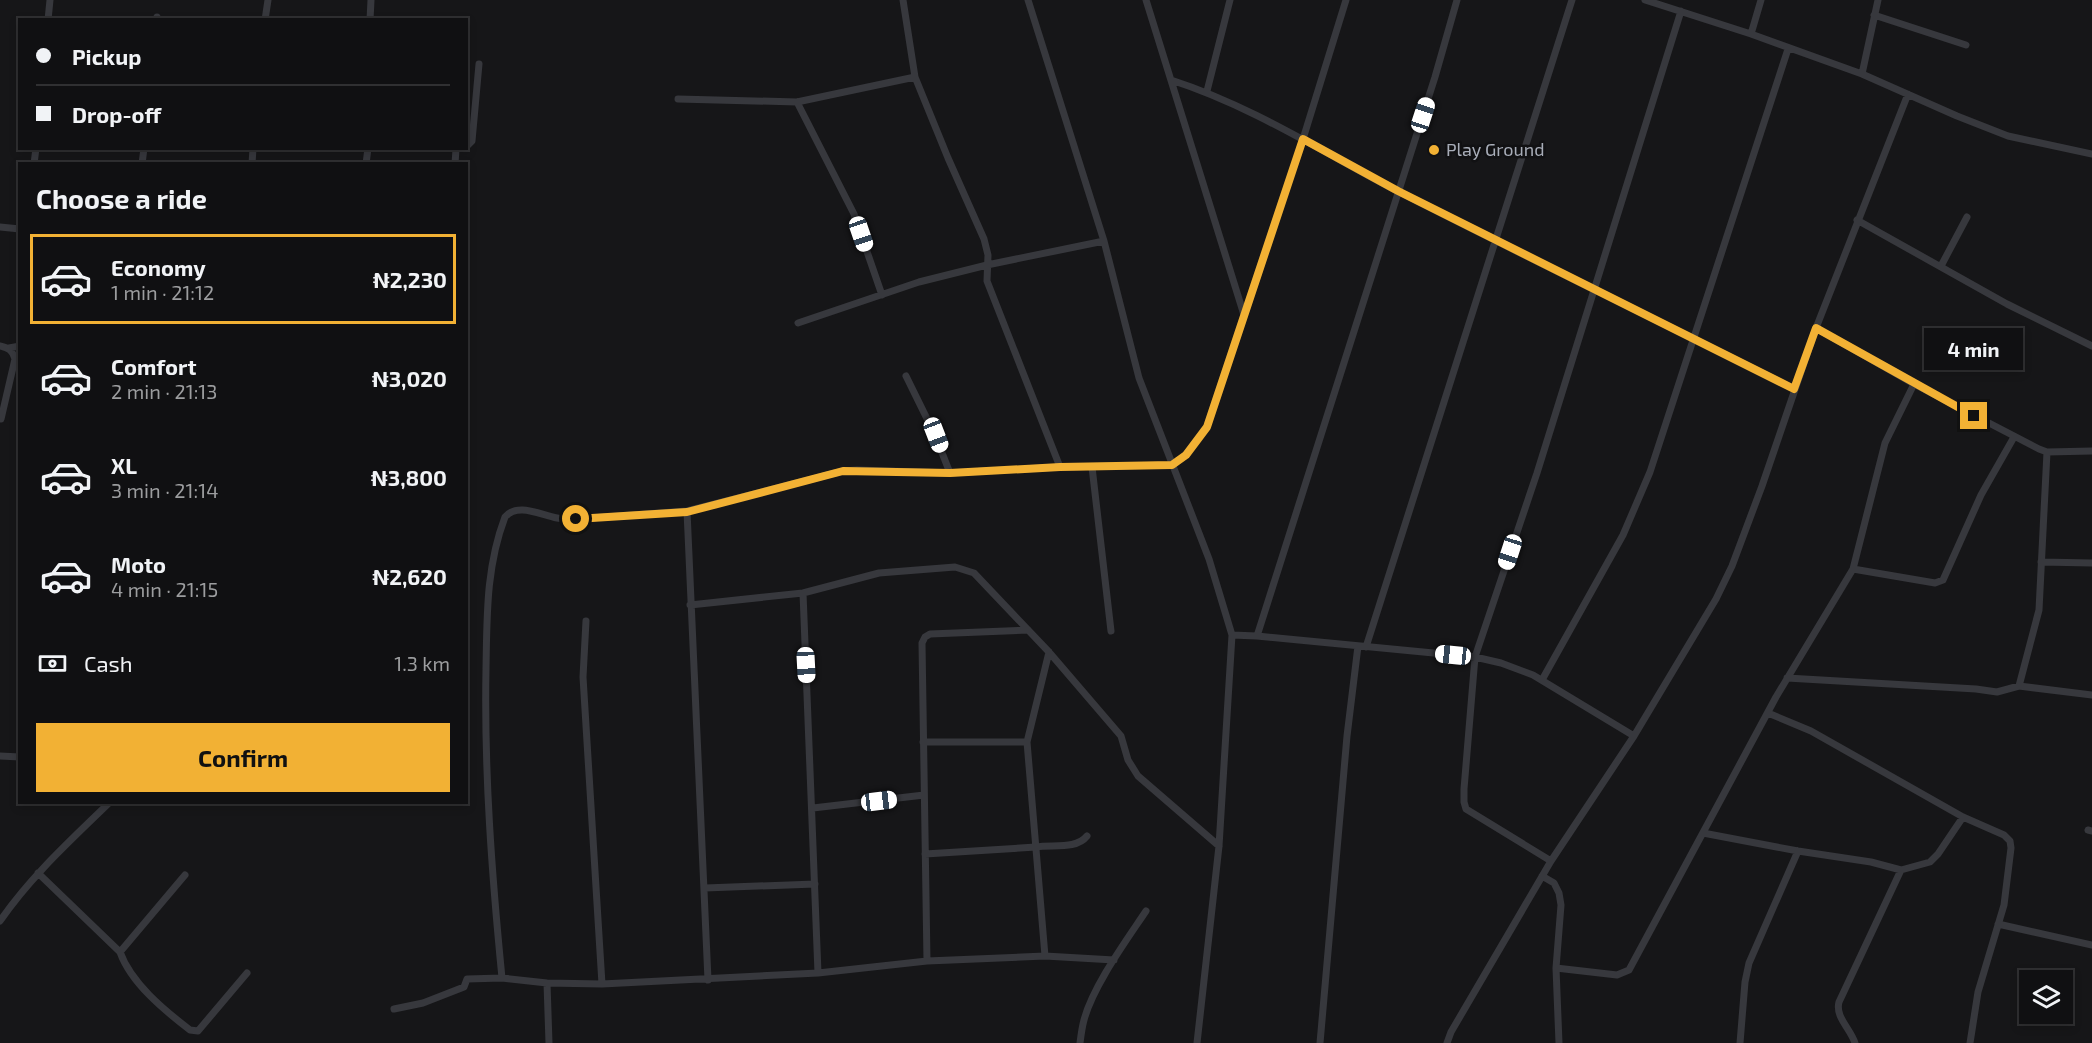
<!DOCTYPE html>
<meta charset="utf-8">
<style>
body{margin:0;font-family:"Exo 2",sans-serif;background:#1e1e20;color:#f1f3f6;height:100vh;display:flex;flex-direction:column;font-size:22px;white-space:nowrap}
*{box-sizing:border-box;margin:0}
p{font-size:20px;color:#9c9d9f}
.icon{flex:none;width:33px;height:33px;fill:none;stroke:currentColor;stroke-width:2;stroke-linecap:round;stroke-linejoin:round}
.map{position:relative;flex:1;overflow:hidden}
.sheet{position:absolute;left:18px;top:162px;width:450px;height:642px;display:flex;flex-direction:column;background:#101012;border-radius:0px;box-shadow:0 3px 9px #0003,0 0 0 2px #303032}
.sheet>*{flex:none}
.guide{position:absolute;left:18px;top:18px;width:450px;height:132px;border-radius:0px;box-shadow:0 3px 9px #0003,0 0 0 2px #303032;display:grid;align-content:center;height:132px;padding:0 18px;background:#101012}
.tools{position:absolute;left:2019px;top:970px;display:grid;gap:12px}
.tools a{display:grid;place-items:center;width:54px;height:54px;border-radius:0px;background:#101012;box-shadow:0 3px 9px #0003,0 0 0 2px #303032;font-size:30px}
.end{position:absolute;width:27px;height:27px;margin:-14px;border:8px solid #f2b134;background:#111;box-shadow:0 0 0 3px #111}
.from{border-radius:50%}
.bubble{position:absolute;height:42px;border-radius:0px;background:#101012;box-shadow:0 3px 9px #0003,0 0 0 2px #303032;font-size:20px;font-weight:700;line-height:42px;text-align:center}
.car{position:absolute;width:18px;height:36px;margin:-18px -9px;border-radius:8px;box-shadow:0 0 4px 2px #0007;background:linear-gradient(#fff 24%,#345 0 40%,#fff 0 76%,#345 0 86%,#fff 0)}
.guide b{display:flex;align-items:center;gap:21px;height:57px;font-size:22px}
.guide b+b{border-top:2px solid #303032}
.guide i{width:15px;height:15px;background:#f1f3f6}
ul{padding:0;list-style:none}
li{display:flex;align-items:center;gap:18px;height:90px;margin:0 12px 9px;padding:0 6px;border:3px solid transparent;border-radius:0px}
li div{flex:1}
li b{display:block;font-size:22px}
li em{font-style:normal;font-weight:700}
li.active{border-color:#f2b134}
li>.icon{width:54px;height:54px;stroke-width:1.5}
h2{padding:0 18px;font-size:27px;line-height:72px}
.pay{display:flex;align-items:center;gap:15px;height:66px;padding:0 18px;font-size:22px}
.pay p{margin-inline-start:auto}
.button{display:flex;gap:12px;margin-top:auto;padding:12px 18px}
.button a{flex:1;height:69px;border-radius:0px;background:#f2b134;color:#111;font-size:24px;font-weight:700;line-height:69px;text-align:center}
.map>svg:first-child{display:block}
</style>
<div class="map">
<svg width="2092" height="1043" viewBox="0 0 2092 1043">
<rect width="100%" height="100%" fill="#161618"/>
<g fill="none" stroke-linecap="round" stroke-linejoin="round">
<path stroke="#37383d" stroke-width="7" d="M903 0 915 77 948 158 984 239 988 255 987 281 1060 467
M1028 0 1104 241 1139 378 1209 559 1232 635 1219 846 1197 1043
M1146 0 1244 315
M1645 0 1751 34 1862 74 1957 116 2008 136 2092 154
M1874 15 1966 45
M48 20 50 0
M157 20V17
M265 20 268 0
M370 20 371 0
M1751 34 1761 0
M1862 74 1878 0
M1171 80C1252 106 1324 153 1399 192 1530 259 1663 323 1794 389
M1207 91 1230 0
M678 99 797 102 915 77
M797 102 854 214 882 295
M466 147 472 141 479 64
M449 148H462
M34 164 36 148
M142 164 144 148
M252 164 253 148
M366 164 368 148
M455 164 456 149
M1857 220 2007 304 2092 346
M0 227 20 229
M1941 266 1967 217
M798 323 919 282 987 265 1104 241
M1816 328 1914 384 2039 449 2047 452 2092 451
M0 346C9 348 12 350 15 359L1 419
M9 348 20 346
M906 376 935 435 950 473
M1092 467 1111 631
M687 511 708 980
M2041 562 2092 563
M1853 569 1935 583 1943 580 1981 495 2014 437
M803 593 818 973
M690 605 803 593 879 573 955 567 974 573 1049 652 1121 736 1128 760 1138 776 1219 846
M586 621 583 677 602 984
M1232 635 1257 636 1475 657 1501 663 1533 675 1634 736
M1257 636 1435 77 1457 0
M1366 647 1572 0
M1787 678 1976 689 1997 692 2019 686 2092 695
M1542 680 1623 535 1650 472 1788 49
M2019 686 2039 610 2047 452
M1768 713 1811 731 1963 817 2004 835 2010 841 2011 848 2004 905 1978 992 1970 1043
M923 742H1027
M0 756 20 757
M813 808 924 795
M2088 830 2092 831
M1703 833 1798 851 1871 862 1901 870 1930 862 1938 854 1963 817
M925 854 1036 847C1052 844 1076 850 1087 836
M1551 861 1466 809 1464 802V789L1475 657 1537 473 1681 11
M38 873 120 952C131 983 164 1010 190 1030L198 1031 247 973
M1542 876 1554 883 1559 893 1561 905 1556 968 1559 1043
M705 888 815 884
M0 921C31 876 71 840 110 802
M1998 924 2092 945
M120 952 185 875
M1045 956 1027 742 1049 652
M927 961 922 643 925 637 930 634 1028 630
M1556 968 1617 975 1629 970 1776 697 1853 569 1885 443 1914 384
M502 978C492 876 484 772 486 669 487 616 486 567 505 517 518 502 540 515 557 518 563 519 570 519 577 519L687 511 843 471 857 470 950 473 1060 467 1172 465 1186 455 1207 427 1303 139 1346 0
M547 983 549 1043
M394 1009 423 1003 464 987 467 979 502 978 547 983 602 984 818 973 927 961 1045 956 1114 960
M1080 1043C1081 1035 1082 1027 1084 1020 1093 986 1126 941 1146 911
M1320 1043 1347 736 1358 646
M1447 1043 1451 1032 1551 861 1634 736 1716 599 1732 566 1762 486 1816 328 1908 94
M1740 1043 1745 982 1749 963 1798 851
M1855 1043C1850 1028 1835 1017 1839 1002L1901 870"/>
</g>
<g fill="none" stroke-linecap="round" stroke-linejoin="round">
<path stroke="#f2b134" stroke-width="8" d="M576 519 687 512 843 471 950 473 1060 467 1172 465 1186 455 1207 427 1303 139 1398 191 1794 389 1816 328 1974 416"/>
</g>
<circle fill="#f2b134" stroke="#111113" stroke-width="2" cx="1434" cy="150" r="6"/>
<g text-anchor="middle" stroke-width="5" stroke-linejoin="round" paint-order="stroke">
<g font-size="18" fill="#a8adb8" stroke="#111113" text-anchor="start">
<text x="1446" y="156">Play Ground</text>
</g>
</g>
</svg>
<div class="tools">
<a><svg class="icon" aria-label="layers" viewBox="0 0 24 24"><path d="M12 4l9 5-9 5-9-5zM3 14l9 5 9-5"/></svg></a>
</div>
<i class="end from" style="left:576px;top:519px"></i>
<i class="end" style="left:1974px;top:416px"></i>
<div class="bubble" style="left:1924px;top:328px;width:99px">4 min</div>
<i class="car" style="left:1423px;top:115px;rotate:18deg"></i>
<i class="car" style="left:861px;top:234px;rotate:161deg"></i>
<i class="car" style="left:936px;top:435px;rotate:159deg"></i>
<i class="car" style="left:1510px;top:552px;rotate:198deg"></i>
<i class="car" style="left:1453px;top:655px;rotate:276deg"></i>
<i class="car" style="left:806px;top:665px;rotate:177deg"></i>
<i class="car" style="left:879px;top:801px;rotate:83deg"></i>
<div class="guide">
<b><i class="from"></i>Pickup</b>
<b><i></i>Drop-off</b>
</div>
<section class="sheet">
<h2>Choose a ride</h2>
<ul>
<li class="active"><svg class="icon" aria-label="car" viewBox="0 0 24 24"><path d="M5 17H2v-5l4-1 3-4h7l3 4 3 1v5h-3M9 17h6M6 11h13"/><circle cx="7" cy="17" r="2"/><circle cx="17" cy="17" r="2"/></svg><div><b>Economy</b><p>1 min · 21:12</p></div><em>₦2,230</em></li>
<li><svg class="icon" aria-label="car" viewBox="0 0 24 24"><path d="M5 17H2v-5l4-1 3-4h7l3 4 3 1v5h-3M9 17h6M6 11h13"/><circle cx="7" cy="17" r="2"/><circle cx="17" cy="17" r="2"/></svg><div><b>Comfort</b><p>2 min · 21:13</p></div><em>₦3,020</em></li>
<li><svg class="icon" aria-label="car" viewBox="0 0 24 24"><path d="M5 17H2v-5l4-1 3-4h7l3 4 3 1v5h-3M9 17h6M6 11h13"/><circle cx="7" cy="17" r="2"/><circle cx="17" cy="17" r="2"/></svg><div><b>XL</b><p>3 min · 21:14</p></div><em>₦3,800</em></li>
<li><svg class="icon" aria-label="car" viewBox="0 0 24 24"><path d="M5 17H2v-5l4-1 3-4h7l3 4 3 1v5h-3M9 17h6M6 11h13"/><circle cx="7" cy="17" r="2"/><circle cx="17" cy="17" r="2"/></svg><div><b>Moto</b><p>4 min · 21:15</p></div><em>₦2,620</em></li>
</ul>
<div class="pay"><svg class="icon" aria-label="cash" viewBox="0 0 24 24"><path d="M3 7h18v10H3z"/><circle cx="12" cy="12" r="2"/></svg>Cash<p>1.3 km</p></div>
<div class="button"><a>Confirm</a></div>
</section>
</div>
